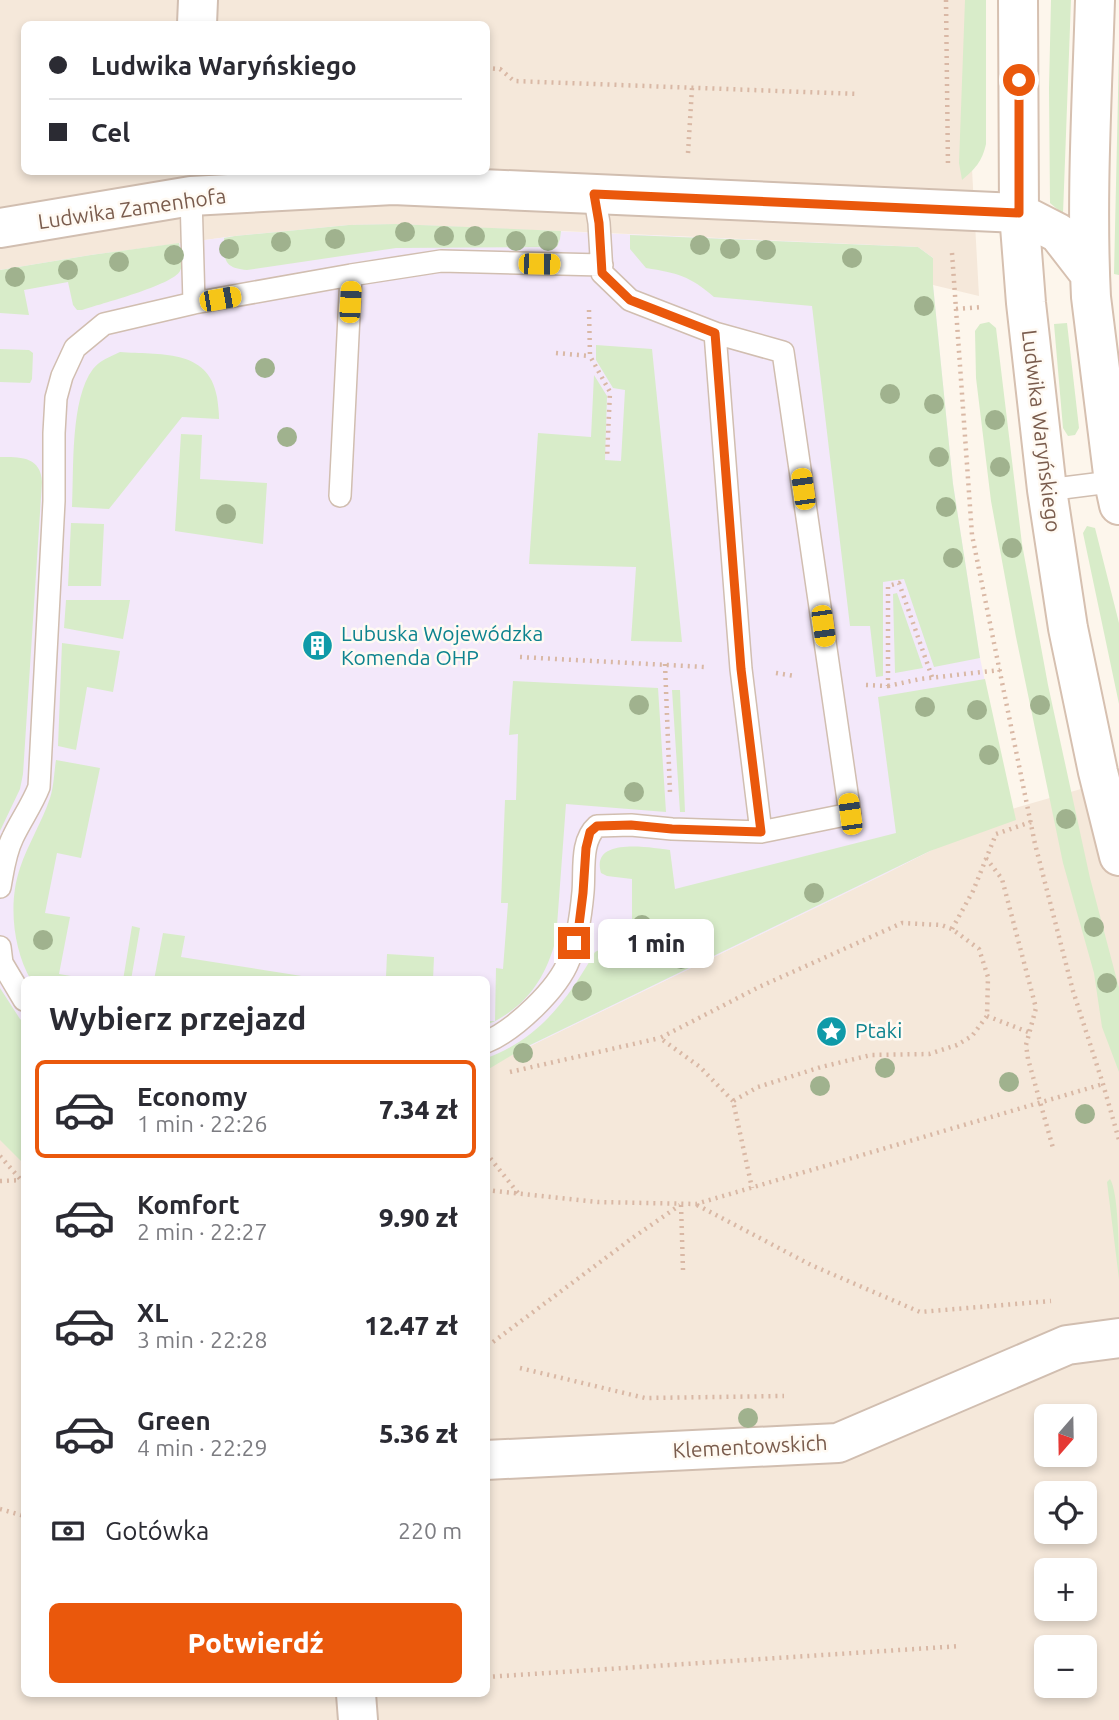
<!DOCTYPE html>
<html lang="pl">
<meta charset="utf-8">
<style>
body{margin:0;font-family:Ubuntu,sans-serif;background:#f7f7f7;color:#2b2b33;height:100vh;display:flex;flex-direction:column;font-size:26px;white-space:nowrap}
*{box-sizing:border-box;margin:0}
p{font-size:23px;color:#7c7c81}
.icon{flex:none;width:38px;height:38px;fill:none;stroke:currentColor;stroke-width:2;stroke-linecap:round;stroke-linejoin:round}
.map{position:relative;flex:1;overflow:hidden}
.drawer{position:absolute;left:21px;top:976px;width:469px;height:721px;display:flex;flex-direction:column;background:#fff;border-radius:10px;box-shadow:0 4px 10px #0003}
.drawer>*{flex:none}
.hud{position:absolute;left:21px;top:21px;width:469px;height:154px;border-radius:10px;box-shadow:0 4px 10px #0003;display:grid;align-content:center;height:154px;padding:0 28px;background:#fff}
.needle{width:46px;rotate:200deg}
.controls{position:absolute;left:1034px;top:1404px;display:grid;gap:14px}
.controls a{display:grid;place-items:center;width:63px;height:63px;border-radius:10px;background:#fff;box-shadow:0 4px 10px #0003;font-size:35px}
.end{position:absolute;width:32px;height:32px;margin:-16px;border:9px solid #ea580c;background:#fff;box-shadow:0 0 0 4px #fff}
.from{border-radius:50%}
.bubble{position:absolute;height:49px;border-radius:10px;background:#fff;box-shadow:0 4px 10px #0003;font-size:23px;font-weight:800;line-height:49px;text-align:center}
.car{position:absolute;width:21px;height:42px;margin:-21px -10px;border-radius:9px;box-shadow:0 0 5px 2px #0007;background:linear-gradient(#f5c518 24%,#345 0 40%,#f5c518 0 76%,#345 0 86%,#f5c518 0)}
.hud b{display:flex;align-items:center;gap:24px;height:66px;font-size:26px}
.hud b+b{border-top:2px solid #e1e1e2}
.hud i{width:18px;height:18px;background:#2b2b33}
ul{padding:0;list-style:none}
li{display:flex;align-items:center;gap:21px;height:98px;margin:0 14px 10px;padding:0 14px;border:4px solid transparent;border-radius:10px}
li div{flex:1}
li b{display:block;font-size:26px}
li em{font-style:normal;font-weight:800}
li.current{border-color:#ea580c}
li>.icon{width:63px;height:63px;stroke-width:1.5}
h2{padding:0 28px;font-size:32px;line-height:84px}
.pay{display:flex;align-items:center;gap:18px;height:77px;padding:0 28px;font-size:26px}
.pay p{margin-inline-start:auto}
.cta{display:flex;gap:14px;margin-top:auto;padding:14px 28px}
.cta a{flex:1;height:80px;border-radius:10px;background:#ea580c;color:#fff;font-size:28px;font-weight:800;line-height:80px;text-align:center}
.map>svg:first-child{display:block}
</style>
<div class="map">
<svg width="1119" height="1720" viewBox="0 0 1119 1720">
<rect width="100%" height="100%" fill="#fdf6ec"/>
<path fill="#f5e8da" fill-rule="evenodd" d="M0 0H976L971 151 979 296 933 285V258L918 247 561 231 349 225 235 236 91 255 0 270ZM24 24H486V172H24Z
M1119 778V1720H0V1083L24 1084V1694H486L487 1067 887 873 1012 809ZM1046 1416H1085V1454H1046ZM1046 1493H1085V1531H1046ZM1046 1570H1085V1608H1046ZM1046 1647H1085V1685H1046Z"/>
<path fill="#f3e8fa" d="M396 224 918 247 933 258V285L953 484 980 658 1012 809 887 873 487 1067 486 980H24V1084L0 1083V270L91 255 235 236 349 225Z"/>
<path fill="#d8ecc9" d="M965 0H986V144C982 162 975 169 962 180L959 163Z
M1051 0H1071L1063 214 1050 203 1049 88Z
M1119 50V275L1114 274Z
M396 224 561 231 560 239 557 247 396 248 247 270C223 268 224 259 224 238L235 236 349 225Z
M630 235 918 247 933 258V285L953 484 980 658 934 667 904 579 883 582V676L876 677 870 626H850L812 306 714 297C690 276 677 273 646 268L630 249Z
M179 243C181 252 184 263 180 271 173 285 100 304 82 310H77L73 305 68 282 24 290 29 315 0 313V270L91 255Z
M989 322 996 328 1022 544 1048 685 1090 878 1119 988V1072L1102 1027 1094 973 1063 863 1016 637 991 501 976 378 975 331 980 324Z
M1067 323 1079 428 1075 435 1068 436 1063 428 1054 324Z
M596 345 652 349 682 642 631 641 636 567 529 564 538 433 591 437 594 375 607 396 605 460 621 461 625 390 613 388 596 360Z
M0 349 29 350 33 353 32 379 30 383 0 382Z
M120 352C158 355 209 348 217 397 218 404 219 412 219 419L182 417 109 509 72 507C74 470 70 399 93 369 100 360 110 357 120 352Z
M181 434 202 435 200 479 267 483 263 544 175 531Z
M0 457C19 457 41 456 42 482L23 774 20 789 0 831Z
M71 523 104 524 101 586H68Z
M1087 526 1095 528 1119 623V704L1083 533Z
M897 593 923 668 895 673 893 594Z
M66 600H130L123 639 64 628Z
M62 643 120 651 113 692 87 687 76 750 58 746Z
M985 679 1016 820 930 851 522 1049 487 1070V1058C540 1038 568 999 595 952L599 950H632V879L607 876 601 873C590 836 652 848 670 850L675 889 896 833 878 697Z
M513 681 658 688 666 812 566 804 556 939C545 980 526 1007 487 1025V1021H495L496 968 503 969 508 903H501L505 800H516L518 734 509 735Z
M672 690H680L685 812H680Z
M56 760 100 768 81 858 57 853 45 913 70 917 59 974 95 980H31C13 949 8 903 20 868 28 844 42 822 50 798 54 786 54 772 56 760Z
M132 926 140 928 131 980H123Z
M163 933 185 936 181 957 327 980H154Z
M387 954 434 957 433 980H381V977H386Z
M0 988 20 1019 24 1022V1164L0 1140Z
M1110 1179C1119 1193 1119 1257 1119 1279L1107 1182Z"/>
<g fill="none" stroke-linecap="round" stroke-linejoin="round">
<defs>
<path id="lane" d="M594 194 599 223 602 273 630 300 715 333 741 669 761 832 850 814 783 352 715 333
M191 196 194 303
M351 275 441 261 602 265
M1047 490 1119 481
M0 887C3 871 5 853 13 837 21 820 32 805 39 787L54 501V433L56 398 62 376 75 348 104 324 194 303 351 275 340 496
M0 947 2 963 24 1000
M486 1042C515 1030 558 989 569 960 578 939 581 914 583 892 585 870 580 841 597 826L631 825 672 829 761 832"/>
<path id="street" d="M197 24 198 0
M0 228 191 196 393 185 1019 213
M486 1460 838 1443 1067 1345 1119 1338
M356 1694 358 1720"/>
<path id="secondary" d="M1018 0 1019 213 1026 303 1047 490 1068 628 1098 772 1119 856
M1095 0C1092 99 1086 198 1091 297L1114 482 1119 505
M1019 213 1058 233 1089 273"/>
</defs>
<use href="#lane" stroke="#d1beb0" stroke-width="24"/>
<use href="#street" stroke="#d1beb0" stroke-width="42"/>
<use href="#secondary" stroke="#d6c0b0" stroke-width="42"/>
<path stroke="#d9b8a5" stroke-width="4.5" stroke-dasharray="2 5" stroke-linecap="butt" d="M946 0 948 167
M486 68 500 69 514 81 858 94
M688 153 692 88
M952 253 972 535 1035 844 1073 991 1103 1084 1119 1140
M956 309 982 307
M589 310 590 356 610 392 607 458
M556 353 590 356
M520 657 704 667
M665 664 670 793
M776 673 795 676
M866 685 888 686V586L899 583 932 677
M888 686 920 679 1000 670
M986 858 1002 879 1036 1008 1026 1045 1028 1059 1053 1148
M952 929 973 891 996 834 1031 822
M987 1016 1028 1032
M510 1072 660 1038
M733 1101 700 1067 660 1038 759 987 902 923 941 925 952 929 979 949 988 977 987 1016 972 1036 957 1045 929 1054 871 1055 821 1067 758 1087 733 1101 752 1188
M486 1153 518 1193
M0 1156 21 1180
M0 1181 24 1180
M486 1190 598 1202 696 1204 1103 1084
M681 1205 683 1270
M697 1205 811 1265 920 1312 1051 1301
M486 1342H493L631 1239 680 1205
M520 1368 645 1398 784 1396
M0 1509 24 1516
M486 1677 961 1646"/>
<use href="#lane" stroke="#fff" stroke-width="21"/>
<use href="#street" stroke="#fff" stroke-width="38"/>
<use href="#secondary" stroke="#fff" stroke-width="38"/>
</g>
<g fill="#a0b28e">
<circle cx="405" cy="232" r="10"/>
<circle cx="444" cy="236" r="10"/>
<circle cx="475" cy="236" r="10"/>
<circle cx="335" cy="239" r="10"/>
<circle cx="516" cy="241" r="10"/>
<circle cx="548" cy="241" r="10"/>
<circle cx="281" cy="242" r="10"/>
<circle cx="700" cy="245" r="10"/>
<circle cx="229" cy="249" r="10"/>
<circle cx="730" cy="249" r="10"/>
<circle cx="766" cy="250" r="10"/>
<circle cx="174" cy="255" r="10"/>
<circle cx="852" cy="258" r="10"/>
<circle cx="119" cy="262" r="10"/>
<circle cx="68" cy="270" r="10"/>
<circle cx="15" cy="277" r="10"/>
<circle cx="924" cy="306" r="10"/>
<circle cx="265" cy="368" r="10"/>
<circle cx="890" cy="394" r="10"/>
<circle cx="934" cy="404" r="10"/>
<circle cx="995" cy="420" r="10"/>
<circle cx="287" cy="437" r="10"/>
<circle cx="939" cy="457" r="10"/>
<circle cx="1000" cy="467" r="10"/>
<circle cx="946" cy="507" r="10"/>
<circle cx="226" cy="514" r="10"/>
<circle cx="1012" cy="548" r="10"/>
<circle cx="953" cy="558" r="10"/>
<circle cx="639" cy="705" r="10"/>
<circle cx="1040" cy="705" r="10"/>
<circle cx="925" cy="707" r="10"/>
<circle cx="977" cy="710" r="10"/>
<circle cx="989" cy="755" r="10"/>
<circle cx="634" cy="792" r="10"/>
<circle cx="1066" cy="819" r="10"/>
<circle cx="814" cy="893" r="10"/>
<circle cx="642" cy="925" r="10"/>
<circle cx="1094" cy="927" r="10"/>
<circle cx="43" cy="940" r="10"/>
<circle cx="681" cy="959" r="10"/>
<circle cx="1107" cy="983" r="10"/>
<circle cx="582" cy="991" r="10"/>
<circle cx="523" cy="1053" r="10"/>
<circle cx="885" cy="1068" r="10"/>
<circle cx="1009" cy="1082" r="10"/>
<circle cx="820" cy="1086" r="10"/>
<circle cx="1085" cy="1114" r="10"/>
<circle cx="748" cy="1418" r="10"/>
</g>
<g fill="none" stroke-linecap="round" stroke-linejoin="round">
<path stroke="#ea580c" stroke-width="9" d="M574 943 579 925 583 893 586 848 590 832 597 826 631 825 672 829 761 832 741 669 715 333 630 300 602 273 599 223 594 194 1019 213V80"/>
</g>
<defs>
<symbol id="building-disc" viewBox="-11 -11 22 22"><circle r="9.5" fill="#0f9aa8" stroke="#fffaf3"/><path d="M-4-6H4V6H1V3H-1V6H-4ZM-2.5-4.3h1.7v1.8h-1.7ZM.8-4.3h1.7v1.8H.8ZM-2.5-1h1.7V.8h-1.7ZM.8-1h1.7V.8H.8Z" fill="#fff"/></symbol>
<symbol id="sight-disc" viewBox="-11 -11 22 22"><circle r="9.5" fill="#0f9aa8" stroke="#fffaf3"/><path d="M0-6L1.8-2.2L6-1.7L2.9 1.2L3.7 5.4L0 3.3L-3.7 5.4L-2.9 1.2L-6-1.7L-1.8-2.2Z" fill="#fff"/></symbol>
</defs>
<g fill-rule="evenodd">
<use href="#building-disc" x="300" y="628" width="35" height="35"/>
<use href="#sight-disc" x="814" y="1014" width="35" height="35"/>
</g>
<g text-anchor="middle" stroke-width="5" stroke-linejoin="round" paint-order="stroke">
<g font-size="21" fill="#7a5c4d" stroke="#fffaf3">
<text transform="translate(132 209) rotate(-8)" y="7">Ludwika Zamenhofa</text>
<text transform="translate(1041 431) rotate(83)" y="7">Ludwika Waryńskiego</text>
<text transform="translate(750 1447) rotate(-3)" y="7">Klementowskich</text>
</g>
<g font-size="21" fill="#0d838f" stroke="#fffaf3" text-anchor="start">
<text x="341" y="641">Lubuska Wojewódzka<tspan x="341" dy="24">Komenda OHP</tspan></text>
<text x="855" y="1038">Ptaki</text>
</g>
</g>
</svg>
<div class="controls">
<a><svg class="needle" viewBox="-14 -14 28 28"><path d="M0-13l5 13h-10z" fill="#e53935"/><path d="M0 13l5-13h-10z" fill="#7c7c81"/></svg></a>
<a><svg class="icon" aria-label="locate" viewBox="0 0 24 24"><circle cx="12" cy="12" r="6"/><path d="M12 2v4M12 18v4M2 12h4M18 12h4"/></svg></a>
<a>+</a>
<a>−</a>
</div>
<i class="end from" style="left:1019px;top:80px"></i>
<i class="end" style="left:574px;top:943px"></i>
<div class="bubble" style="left:598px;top:919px;width:116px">1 min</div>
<i class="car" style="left:539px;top:264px;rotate:91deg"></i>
<i class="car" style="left:220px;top:299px;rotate:80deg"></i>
<i class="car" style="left:350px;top:302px;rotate:3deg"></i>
<i class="car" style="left:803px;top:489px;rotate:352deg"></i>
<i class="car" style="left:823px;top:626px;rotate:172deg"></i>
<i class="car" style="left:850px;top:814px;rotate:352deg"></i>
<div class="hud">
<b><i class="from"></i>Ludwika Waryńskiego</b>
<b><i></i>Cel</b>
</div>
<section class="drawer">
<h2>Wybierz przejazd</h2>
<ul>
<li class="current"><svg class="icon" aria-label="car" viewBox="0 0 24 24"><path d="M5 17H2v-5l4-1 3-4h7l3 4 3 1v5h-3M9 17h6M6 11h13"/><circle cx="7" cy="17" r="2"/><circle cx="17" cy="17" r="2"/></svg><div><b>Economy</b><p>1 min · 22:26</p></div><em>7.34 zł</em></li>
<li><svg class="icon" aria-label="car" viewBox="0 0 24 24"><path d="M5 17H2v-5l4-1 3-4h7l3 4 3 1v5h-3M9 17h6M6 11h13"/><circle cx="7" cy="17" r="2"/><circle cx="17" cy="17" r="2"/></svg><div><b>Komfort</b><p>2 min · 22:27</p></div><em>9.90 zł</em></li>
<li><svg class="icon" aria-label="car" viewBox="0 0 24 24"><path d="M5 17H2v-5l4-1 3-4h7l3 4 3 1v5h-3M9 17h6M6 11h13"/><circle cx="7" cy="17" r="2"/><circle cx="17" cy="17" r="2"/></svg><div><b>XL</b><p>3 min · 22:28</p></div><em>12.47 zł</em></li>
<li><svg class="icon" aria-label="car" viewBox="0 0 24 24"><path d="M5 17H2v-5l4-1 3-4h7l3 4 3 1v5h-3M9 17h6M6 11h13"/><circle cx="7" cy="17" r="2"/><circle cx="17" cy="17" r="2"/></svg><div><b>Green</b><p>4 min · 22:29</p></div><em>5.36 zł</em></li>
</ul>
<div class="pay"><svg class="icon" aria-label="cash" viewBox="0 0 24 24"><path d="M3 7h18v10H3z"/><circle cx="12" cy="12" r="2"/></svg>Gotówka<p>220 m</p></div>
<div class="cta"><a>Potwierdź</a></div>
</section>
</div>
